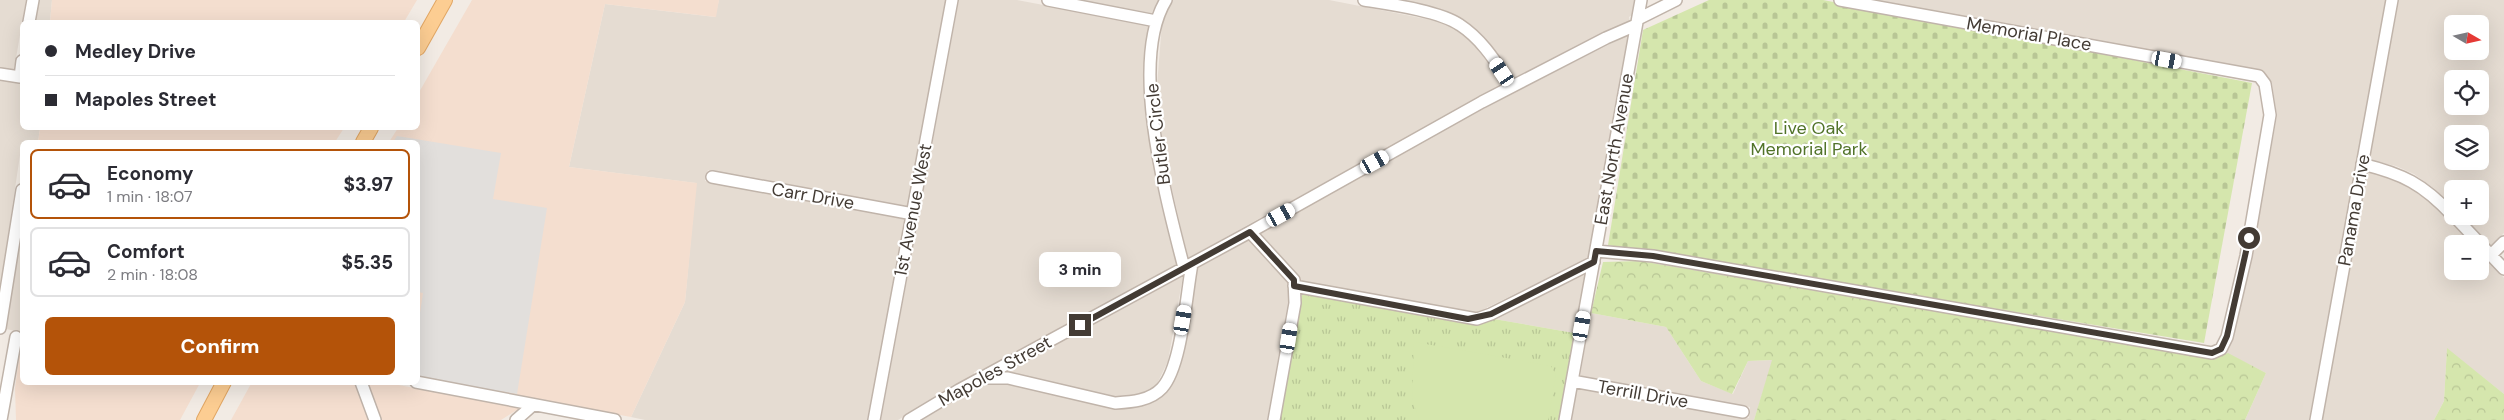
<!DOCTYPE html>
<meta charset="utf-8">
<style>
body{margin:0;font-family:"DM Sans",sans-serif;background:#f7f7f7;color:#2b2b33;height:100vh;display:flex;flex-direction:column;font-size:19px;white-space:nowrap}
*{box-sizing:border-box;margin:0}
p{font-size:16px;color:#7c7c81}
.icon{flex:none;width:28px;height:28px;fill:none;stroke:currentColor;stroke-width:2;stroke-linecap:round;stroke-linejoin:round}
.map{position:relative;flex:1;overflow:hidden}
.panel{position:absolute;left:20px;top:140px;width:400px;height:245px;display:flex;flex-direction:column;background:#fff;border-radius:8px;box-shadow:0 5px 20px #0002}
.panel>*{flex:none}
.guide{position:absolute;left:20px;top:20px;width:400px;height:110px;border-radius:8px;box-shadow:0 5px 20px #0002;display:grid;align-content:center;height:110px;padding:0 25px;background:#fff}
.needle{width:32px;rotate:99deg}
.fabs{position:absolute;left:2444px;top:15px;display:grid;gap:10px}
.fabs a{display:grid;place-items:center;width:45px;height:45px;border-radius:8px;background:#fff;box-shadow:0 5px 20px #0002;font-size:25px}
.end{position:absolute;width:22px;height:22px;margin:-11px;border:6px solid #433b34;background:#fff;box-shadow:0 0 0 2px #fff}
.from{border-radius:50%}
.bubble{position:absolute;height:35px;border-radius:8px;background:#fff;box-shadow:0 5px 20px #0002;font-size:16px;font-weight:800;line-height:35px;text-align:center}
.car{position:absolute;width:15px;height:30px;margin:-15px -8px;border-radius:6px;box-shadow:0 0 4px 1px #0007;background:linear-gradient(#fff 24%,#345 0 40%,#fff 0 76%,#345 0 86%,#fff 0)}
.guide b{display:flex;align-items:center;gap:18px;height:48px;font-size:19px}
.guide b+b{border-top:1px solid #e1e1e2}
.guide i{width:12px;height:12px;background:#2b2b33}
ul{padding:9px 0 0;list-style:none}
li{display:flex;align-items:center;gap:15px;height:70px;margin:0 10px 8px;padding:0 15px;border:2px solid #e1e1e2;border-radius:8px}
li div{flex:1}
li b{display:block;font-size:19px}
li em{font-style:normal;font-weight:800}
li.current{border-color:#b45309}
li>.icon{width:45px;height:45px;stroke-width:1.5}
.cta{display:flex;gap:10px;margin-top:auto;padding:10px 25px}
.cta a{flex:1;height:58px;border-radius:8px;background:#b45309;color:#fff;font-size:20px;font-weight:800;line-height:58px;text-align:center}
.map>svg:first-child{display:block}
</style>
<div class="map">
<svg width="2504" height="420" viewBox="0 0 2504 420">
<defs>
<pattern id="grass-tufts" width="24" height="20" patternUnits="userSpaceOnUse" patternTransform="scale(1.25)"><rect width="24" height="20" fill="#d5e6ad"/><path d="M3 7l-1-3M5 7V3M7 7l1-3M15 17l-1-3M17 17v-4M19 17l1-3" fill="none" stroke="#b8c695"/></pattern>
<pattern id="forest-crowns" width="20" height="18" patternUnits="userSpaceOnUse" patternTransform="scale(1.25)"><rect width="20" height="18" fill="#d5e6ad"/><path d="M2 6a3 3 0 1 1 6 0M12 15a3 3 0 1 1 6 0" fill="none" stroke="#b8c695"/></pattern>
<pattern id="cemetery-stones" width="16" height="16" patternUnits="userSpaceOnUse" patternTransform="scale(1.25)"><rect width="16" height="16" fill="#d5e6ad"/><path d="M2 7V4a2 2 0 0 1 4 0v3zM10 15v-3a2 2 0 0 1 4 0v3z" fill="#b8c695"/></pattern>
</defs>
<rect width="100%" height="100%" fill="#f2ebe4"/>
<path fill="#e5dcd2" fill-rule="evenodd" d="M0 0H26L14 70 0 68Z
M39 0H52L50 22H35Z
M719 0H946L908 208 708 170 705 181 906 219 896 262 888 316 867 420H645L631 417 685 302 696 183 569 167 605 4 715 17Z
M959 0H1017L1149 25 1144 85 1148 131 1159 195 1177 266 989 367 974 372V375L898 420H881Z
M1078 0H1159L1151 14Z
M1173 0H1329L1442 22 1457 29 1474 44 1503 84 1188 258 1164 155 1157 86 1162 23Z
M1393 0H1634L1632 15 1629 17 1630 22 1514 79 1484 38 1464 20 1446 11Z
M1870 0H2386L2309 420H2245L2266 373 2226 353 2233 338 2252 257 2277 116 2272 83 2264 73 2240 66Z
M2399 0H2504V233L2491 246 2462 216H2480V189H2452V206L2435 189 2414 174 2396 166 2369 160ZM2452 24H2480V51H2452ZM2452 79H2480V106H2452ZM2452 134H2480V161H2452Z
M1628 35 1588 258 1476 313 1300 282 1295 273 1259 234 1485 107Z
M0 79 22 80V128H40L38 142H22L0 288Z
M2367 171 2408 184 2434 204 2472 244H2452V271H2480V252L2504 278V394L2447 349 2444 401 2434 420H2322Z
M22 229V309L20 332 6 329Z
M1249 240 1287 282 1288 286V302L1267 420H921L983 384 1008 383 1114 408 1132 407 1157 400 1168 391 1180 364 1198 268Z
M1585 273 1574 333 1494 319 1544 293Z
M1183 276 1168 361 1157 384 1150 390 1129 396 1115 397 1005 372Z
M1591 313 1666 327 1701 381 1733 394 1748 361 1773 360 1754 420H1572L1577 387 1749 418 1750 407 1580 377Z"/>
<path fill="#f4decf" d="M52 0H417L404 22H50Z
M472 0H719L716 17 605 4 569 167 697 183 685 302 631 417 582 408 581 406 577 407 536 400 533 397 530 399 418 377V142H389L398 128H418V94Z
M40 128H344L335 142H38Z
M21 343 22 382 200 383 180 420H16L15 388Z
M252 382 355 383 368 420H231Z
M368 383H388L520 408 501 420H381Z"/>
<path fill="url(#grass-tufts)" d="M1302 294 1467 324H1479L1494 319 1574 333 1559 420H1280Z"/>
<path fill="url(#forest-crowns)" d="M1640 261 2211 358 2228 353 2266 373 2245 420H1754L1772 360 1748 361 1732 394 1701 381 1666 327 1591 313 1603 262Z
M2447 348 2504 394V420H2434L2444 401Z"/>
<path fill="url(#cemetery-stones)" d="M1709 0H1823L2252 83 2204 343 1608 245 1643 30Z"/>
<path fill="#d5e6ad" d="M1414 342 1551 366 1556 375 1548 420H1419L1412 398Z"/>
<path fill="#e2dfdc" d="M397 136 501 153 493 199 547 208 517 394 418 378V326L423 293 418 292V142H393Z"/>
<g fill="none" stroke-linecap="round" stroke-linejoin="round">
<defs>
<path id="minor" d="M1048 0 1156 21
M1166 0C1128 62 1167 201 1184 268
M1364 0C1389 4 1440 11 1460 25 1483 40 1497 64 1512 86
M1638 19 1676 0
M29 22 33 0
M0 74 20 77 22 61
M2362 164C2403 174 2423 184 2452 215
M712 177 913 214
M2454 216 2504 269
M1250 232 1294 280 1295 303 1274 420
M1596 251 1653 256 2212 353 2221 349 2227 337 2246 256 2270 115 2265 84 2259 76 1840 0
M2491 255 2504 242
M1294 286 1477 319 1491 314 1594 262
M0 328 22 190
M984 378H1008L1115 403C1131 402 1150 401 1162 388 1182 366 1186 295 1192 264
M1572 381 1743 412
M361 382 375 420
M416 382 615 420
M1 420 16 337
M516 420 533 405
M874 420 952 0
M909 420 959 390 1250 232 1482 102 1606 38 1636 25
M1565 420 1641 0
M2316 420 2392 0"/>
<path id="major" d="M418 48 445 0
M363 142 371 128
M204 420 224 382"/>
</defs>
<use href="#minor" stroke="#c0b4aa" stroke-width="14"/>
<use href="#major" stroke="#e1a663" stroke-width="16"/>
<use href="#minor" stroke="#fff" stroke-width="11"/>
<use href="#major" stroke="#fccd92" stroke-width="14"/>
</g>
<g fill="none" stroke-linecap="round" stroke-linejoin="round">
<path stroke="#433b34" stroke-width="6" d="M1080 325 1250 232 1294 280V286L1468 319 1491 314 1594 262 1596 251 1653 256 2212 353 2221 349 2227 336 2249 238"/>
</g>
<g text-anchor="middle" stroke-width="4.5" stroke-linejoin="round" paint-order="stroke">
<g font-size="18" fill="#433b34" stroke="#fff">
<text transform="translate(2029 34) rotate(10)" y="6">Memorial Place</text>
<text transform="translate(1158 134) rotate(-97)" y="6">Butler Circle</text>
<text transform="translate(1614 149) rotate(-80)" y="6">East North Avenue</text>
<text transform="translate(813 196) rotate(10)" y="6">Carr Drive</text>
<text transform="translate(913 210) rotate(-79)" y="6">1st Avenue West</text>
<text transform="translate(2354 210) rotate(-80)" y="6">Panama Drive</text>
<text transform="translate(995 371) rotate(-29)" y="6">Mapoles Street</text>
<text transform="translate(1643 394) rotate(10)" y="6">Terrill Drive</text>
</g>
<g font-size="18" fill="#517329" stroke="#fff">
<text x="1809" y="134">Live Oak<tspan x="1809" dy="21">Memorial Park</tspan></text>
</g>
</g>
</svg>
<div class="fabs">
<a><svg class="needle" viewBox="-14 -14 28 28"><path d="M0-13l5 13h-10z" fill="#e53935"/><path d="M0 13l5-13h-10z" fill="#7c7c81"/></svg></a>
<a><svg class="icon" aria-label="locate" viewBox="0 0 24 24"><circle cx="12" cy="12" r="6"/><path d="M12 2v4M12 18v4M2 12h4M18 12h4"/></svg></a>
<a><svg class="icon" aria-label="layers" viewBox="0 0 24 24"><path d="M12 4l9 5-9 5-9-5zM3 14l9 5 9-5"/></svg></a>
<a>+</a>
<a>−</a>
</div>
<i class="end from" style="left:2249px;top:238px"></i>
<i class="end" style="left:1080px;top:325px"></i>
<div class="bubble" style="left:1039px;top:252px;width:82px">3 min</div>
<i class="car" style="left:2167px;top:60px;rotate:100deg"></i>
<i class="car" style="left:1502px;top:72px;rotate:326deg"></i>
<i class="car" style="left:1375px;top:162px;rotate:61deg"></i>
<i class="car" style="left:1281px;top:215px;rotate:61deg"></i>
<i class="car" style="left:1183px;top:320px;rotate:10deg"></i>
<i class="car" style="left:1582px;top:326px;rotate:10deg"></i>
<i class="car" style="left:1289px;top:338px;rotate:9deg"></i>
<div class="guide">
<b><i class="from"></i>Medley Drive</b>
<b><i></i>Mapoles Street</b>
</div>
<section class="panel">
<ul>
<li class="current"><svg class="icon" aria-label="car" viewBox="0 0 24 24"><path d="M5 17H2v-5l4-1 3-4h7l3 4 3 1v5h-3M9 17h6M6 11h13"/><circle cx="7" cy="17" r="2"/><circle cx="17" cy="17" r="2"/></svg><div><b>Economy</b><p>1 min · 18:07</p></div><em>$3.97</em></li>
<li><svg class="icon" aria-label="car" viewBox="0 0 24 24"><path d="M5 17H2v-5l4-1 3-4h7l3 4 3 1v5h-3M9 17h6M6 11h13"/><circle cx="7" cy="17" r="2"/><circle cx="17" cy="17" r="2"/></svg><div><b>Comfort</b><p>2 min · 18:08</p></div><em>$5.35</em></li>
</ul>
<div class="cta"><a>Confirm</a></div>
</section>
</div>
